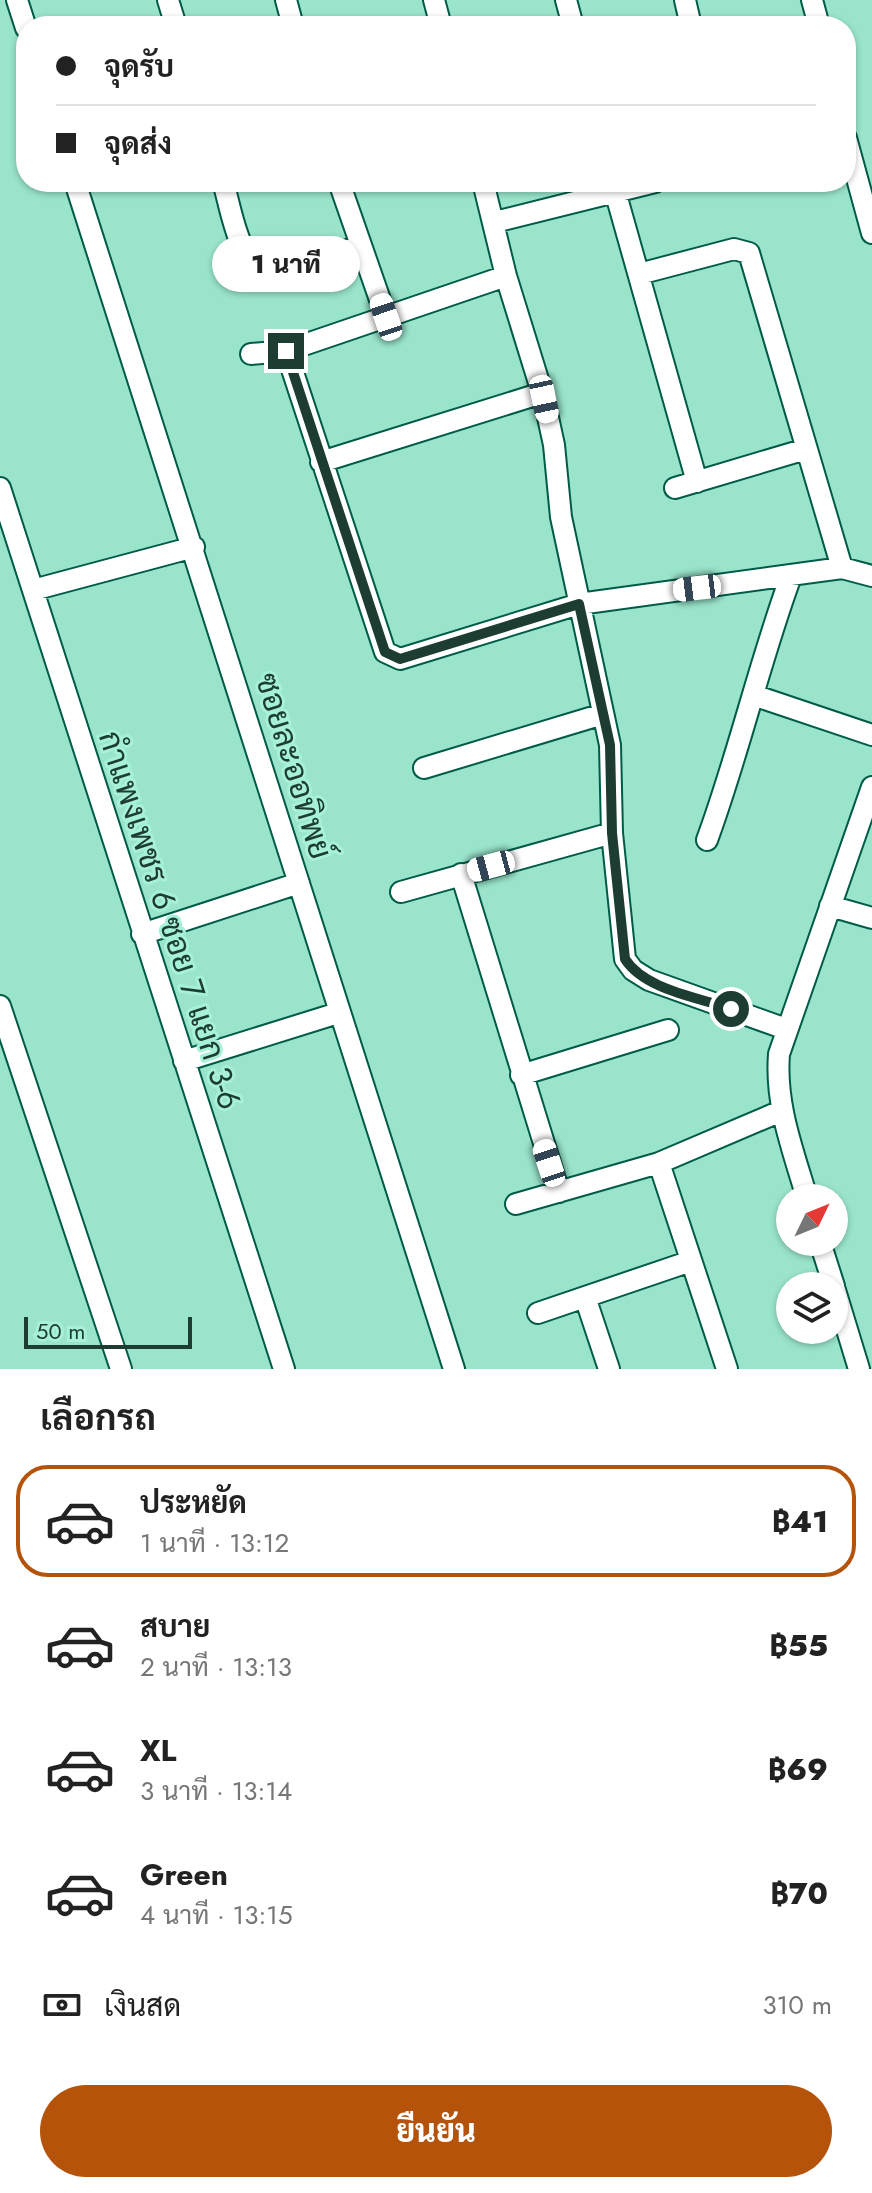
<!DOCTYPE html>
<html lang="th">
<meta charset="utf-8">
<style>
body{margin:0;font-family:Jost,Sarabun,sans-serif;background:#f6f6f6;color:#222;height:100vh;display:flex;flex-direction:column;font-size:30px;white-space:nowrap}
*{box-sizing:border-box;margin:0}
p{font-size:26px;color:#767676}
.icon{flex:none;width:44px;height:44px;fill:none;stroke:currentColor;stroke-width:2;stroke-linecap:round;stroke-linejoin:round}
.map{position:relative;height:1369px;overflow:hidden}
.details{display:flex;flex-direction:column;background:#fff;flex:1}
.details>*{flex:none}
.top-card{position:absolute;left:16px;top:16px;width:840px;height:176px;border-radius:32px;box-shadow:0 2px 6px #0004;display:grid;align-content:center;height:176px;padding:0 40px;background:#fff}
.needle{width:52px;rotate:47deg}
.tools{position:absolute;left:776px;top:1184px;display:grid;gap:16px}
.tools a{display:grid;place-items:center;width:72px;height:72px;border-radius:50%;background:#fff;box-shadow:0 2px 6px #0004;font-size:40px}
.scale{position:absolute;left:24px;bottom:20px;width:168px;box-sizing:border-box;padding-left:8px;border:4px solid #1d3c32;border-top:0;font-size:22px;line-height:28px;white-space:nowrap;color:#1d3c32;-webkit-text-stroke:6px #a6f1d8;paint-order:stroke}
.end{position:absolute;width:36px;height:36px;margin:-18px;border:10px solid #1d3c32;background:#fff;box-shadow:0 0 0 4px #fff}
.from{border-radius:50%}
.bubble{position:absolute;height:56px;border-radius:28px;background:#fff;box-shadow:0 2px 6px #0004;font-size:26px;font-weight:800;line-height:56px;text-align:center}
.car{position:absolute;width:24px;height:48px;margin:-24px -12px;border-radius:10px;box-shadow:0 0 6px 2px #0007;background:linear-gradient(#fff 24%,#345 0 40%,#fff 0 76%,#345 0 86%,#fff 0)}
.top-card b{display:flex;align-items:center;gap:28px;height:76px;font-size:30px}
.top-card b+b{border-top:2px solid #e0e0e0}
.top-card i{width:20px;height:20px;background:#222}
ul{padding:0;list-style:none}
li{display:flex;align-items:center;gap:24px;height:112px;margin:0 16px 12px;padding:0 24px;border:4px solid transparent;border-radius:32px}
li div{flex:1}
li b{display:block;font-size:30px}
li em{font-style:normal;font-weight:800}
li.active{border-color:#b45309}
li>.icon{width:72px;height:72px;stroke-width:1.5}
h2{padding:0 40px;font-size:36px;line-height:96px}
.pay{display:flex;align-items:center;gap:20px;height:88px;padding:0 40px;font-size:30px}
.pay p{margin-inline-start:auto}
.action{display:flex;gap:16px;margin-top:auto;padding:16px 40px}
.action a{flex:1;height:92px;border-radius:48px;background:#b45309;color:#fff;font-size:32px;font-weight:800;line-height:92px;text-align:center}
.map>svg:first-child{display:block}
</style>
<div class="map">
<svg width="872" height="1369" viewBox="0 0 872 1369">
<rect width="100%" height="100%" fill="#99e4cb"/>
<g fill="none" stroke-linecap="round" stroke-linejoin="round">
<defs>
<path id="minor" d="M17 0 26 28
M168 0 176 26
M286 0 293 26
M434 0 441 26
M566 0 573 26
M685 0 691 26
M812 0 819 26
M846 138 872 233
M75 182 454 1369
M223 182C231 207 238 267 269 271L361 246
M339 182 386 317
M483 182 506 276 544 399 554 445 561 517 610 745 612 833 625 959 633 970 649 980 786 1029
M615 191 697 482
M495 222 655 182
M639 274 734 249 749 253 842 568
M286 351 385 652 400 659 579 604 842 568 872 576
M251 354 286 351 506 276
M321 462 542 393
M0 488 284 1369
M675 488 806 449
M33 590 194 547
M753 695 872 735
M424 768 603 714
M707 840C739 753 759 663 791 576
M461 874 559 1192
M401 892 612 833
M830 906 872 918
M142 934 299 883
M0 1006 121 1369
M184 1061 338 1013
M521 1075 668 1030
M659 1163 727 1369
M807 1198C793 1150 775 1105 779 1054L872 787
M516 1204 659 1163 781 1111
M820 1242 834 1286
M834 1287 859 1369
M585 1297 609 1369
M538 1313 691 1261"/>
</defs>
<use href="#minor" stroke="#005b47" stroke-width="24"/>
<use href="#minor" stroke="#fff" stroke-width="20"/>
</g>
<g fill="none" stroke-linecap="round" stroke-linejoin="round">
<path stroke="#1d3c32" stroke-width="10" d="M286 351 385 652 400 659 579 604 610 745 612 833 625 959C645 990 698 997 731 1009"/>
</g>
<g text-anchor="middle" stroke-width="6" stroke-linejoin="round" paint-order="stroke">
<g font-size="32" fill="#1d3c32" stroke="#a6f1d8">
<text transform="translate(294 766) rotate(73)" y="11">ซอยละออทิพย์</text>
<text transform="translate(170 920) rotate(72)" y="11">กำแพงเพชร 6 ซอย 7 แยก 3-6</text>
</g>
</g>
</svg>
<div class="tools">
<a><svg class="needle" viewBox="-14 -14 28 28"><path d="M0-13l5 13h-10z" fill="#e53935"/><path d="M0 13l5-13h-10z" fill="#767676"/></svg></a>
<a><svg class="icon" aria-label="layers" viewBox="0 0 24 24"><path d="M12 4l9 5-9 5-9-5zM3 14l9 5 9-5"/></svg></a>
</div>
<div class="scale">50 m</div>
<i class="end from" style="left:731px;top:1009px"></i>
<i class="end" style="left:286px;top:351px"></i>
<div class="bubble" style="left:212px;top:236px;width:148px">1 นาที</div>
<i class="car" style="left:386px;top:317px;rotate:341deg"></i>
<i class="car" style="left:544px;top:399px;rotate:168deg"></i>
<i class="car" style="left:697px;top:588px;rotate:263deg"></i>
<i class="car" style="left:491px;top:866px;rotate:255deg"></i>
<i class="car" style="left:549px;top:1163px;rotate:342deg"></i>
<div class="top-card">
<b><i class="from"></i>จุดรับ</b>
<b><i></i>จุดส่ง</b>
</div>
</div>
<section class="details">
<h2>เลือกรถ</h2>
<ul>
<li class="active"><svg class="icon" aria-label="car" viewBox="0 0 24 24"><path d="M5 17H2v-5l4-1 3-4h7l3 4 3 1v5h-3M9 17h6M6 11h13"/><circle cx="7" cy="17" r="2"/><circle cx="17" cy="17" r="2"/></svg><div><b>ประหยัด</b><p>1 นาที · 13:12</p></div><em>฿41</em></li>
<li><svg class="icon" aria-label="car" viewBox="0 0 24 24"><path d="M5 17H2v-5l4-1 3-4h7l3 4 3 1v5h-3M9 17h6M6 11h13"/><circle cx="7" cy="17" r="2"/><circle cx="17" cy="17" r="2"/></svg><div><b>สบาย</b><p>2 นาที · 13:13</p></div><em>฿55</em></li>
<li><svg class="icon" aria-label="car" viewBox="0 0 24 24"><path d="M5 17H2v-5l4-1 3-4h7l3 4 3 1v5h-3M9 17h6M6 11h13"/><circle cx="7" cy="17" r="2"/><circle cx="17" cy="17" r="2"/></svg><div><b>XL</b><p>3 นาที · 13:14</p></div><em>฿69</em></li>
<li><svg class="icon" aria-label="car" viewBox="0 0 24 24"><path d="M5 17H2v-5l4-1 3-4h7l3 4 3 1v5h-3M9 17h6M6 11h13"/><circle cx="7" cy="17" r="2"/><circle cx="17" cy="17" r="2"/></svg><div><b>Green</b><p>4 นาที · 13:15</p></div><em>฿70</em></li>
</ul>
<div class="pay"><svg class="icon" aria-label="cash" viewBox="0 0 24 24"><path d="M3 7h18v10H3z"/><circle cx="12" cy="12" r="2"/></svg>เงินสด<p>310 m</p></div>
<div class="action"><a>ยืนยัน</a></div>
</section>
